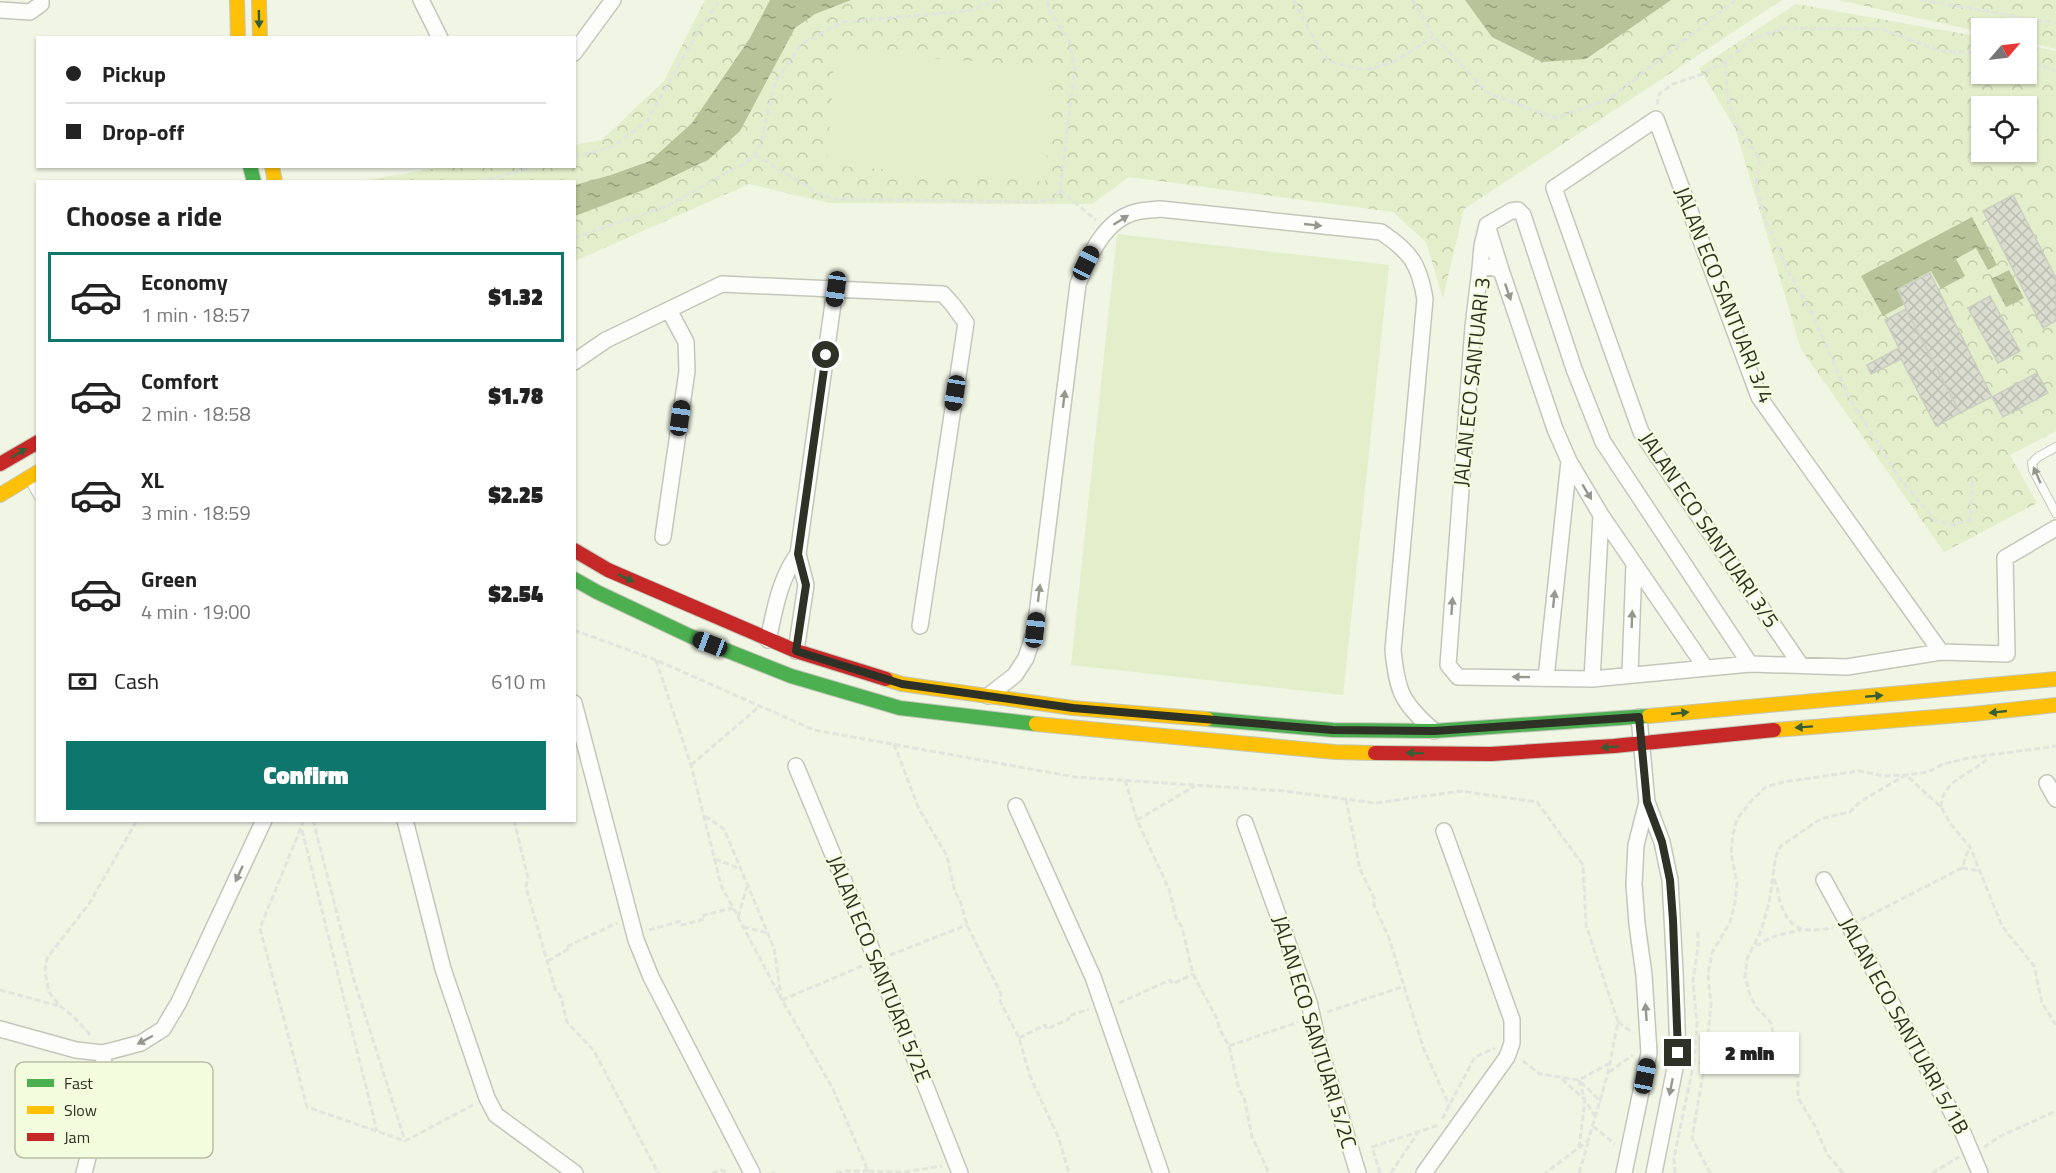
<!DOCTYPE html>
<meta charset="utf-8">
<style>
body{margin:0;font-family:"Titillium Web",sans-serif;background:#f2f2f2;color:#222;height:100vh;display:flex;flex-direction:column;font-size:22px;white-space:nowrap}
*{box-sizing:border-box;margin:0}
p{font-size:20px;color:#767676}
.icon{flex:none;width:33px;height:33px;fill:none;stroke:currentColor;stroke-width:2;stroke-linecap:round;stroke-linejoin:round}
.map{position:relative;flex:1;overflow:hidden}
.side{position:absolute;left:36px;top:180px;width:540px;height:642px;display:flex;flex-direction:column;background:#fff;border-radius:0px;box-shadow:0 2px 4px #0004}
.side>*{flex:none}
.top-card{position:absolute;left:36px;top:36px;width:540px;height:132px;border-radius:0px;box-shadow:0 2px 4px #0004;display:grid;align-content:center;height:132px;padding:0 30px;background:#fff}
.needle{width:39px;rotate:62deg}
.controls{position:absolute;left:1971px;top:18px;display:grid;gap:12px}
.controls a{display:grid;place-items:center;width:66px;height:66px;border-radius:0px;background:#fff;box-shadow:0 2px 4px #0004;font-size:30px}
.end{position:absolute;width:27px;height:27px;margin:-14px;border:8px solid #2e3226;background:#fff;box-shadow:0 0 0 3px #fff}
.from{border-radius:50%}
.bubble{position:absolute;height:42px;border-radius:0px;background:#fff;box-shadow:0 2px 4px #0004;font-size:20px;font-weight:800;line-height:42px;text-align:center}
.car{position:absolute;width:18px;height:36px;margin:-18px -9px;border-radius:8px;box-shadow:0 0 4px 2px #0007;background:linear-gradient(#222 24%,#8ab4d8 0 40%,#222 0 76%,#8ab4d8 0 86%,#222 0)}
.top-card b{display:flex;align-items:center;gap:21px;height:57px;font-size:22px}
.top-card b+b{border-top:2px solid #e0e0e0}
.top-card i{width:15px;height:15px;background:#222}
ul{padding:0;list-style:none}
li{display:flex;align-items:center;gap:18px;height:90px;margin:0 12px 9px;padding:0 18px;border:3px solid transparent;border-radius:0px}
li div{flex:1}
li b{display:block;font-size:22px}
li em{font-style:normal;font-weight:800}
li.on{border-color:#0f766e}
li>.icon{width:54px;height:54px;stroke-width:1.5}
h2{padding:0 30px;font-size:27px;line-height:72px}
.pay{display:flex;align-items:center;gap:15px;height:66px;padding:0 30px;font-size:22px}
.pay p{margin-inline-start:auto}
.primary-button{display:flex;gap:12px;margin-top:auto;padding:12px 30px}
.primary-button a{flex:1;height:69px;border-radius:0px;background:#0f766e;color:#fff;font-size:24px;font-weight:800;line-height:69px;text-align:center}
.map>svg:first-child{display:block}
</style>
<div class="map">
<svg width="2056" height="1173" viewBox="0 0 2056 1173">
<defs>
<pattern id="park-crowns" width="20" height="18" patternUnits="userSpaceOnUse" patternTransform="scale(1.5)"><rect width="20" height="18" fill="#e3eeca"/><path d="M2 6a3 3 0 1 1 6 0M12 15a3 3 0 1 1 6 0" fill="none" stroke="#c3cdad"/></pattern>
<pattern id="water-ripples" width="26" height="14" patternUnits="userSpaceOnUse" patternTransform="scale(1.5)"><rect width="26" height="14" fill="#b7c398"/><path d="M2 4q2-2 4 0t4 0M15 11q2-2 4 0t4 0" fill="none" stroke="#959f7c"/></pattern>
<pattern id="building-cross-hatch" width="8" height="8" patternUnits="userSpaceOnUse" patternTransform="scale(1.5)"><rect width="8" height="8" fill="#d9dccf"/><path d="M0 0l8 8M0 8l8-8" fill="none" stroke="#bbbdb2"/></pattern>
</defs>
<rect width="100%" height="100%" fill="#f0f5e4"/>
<path fill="url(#park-crowns)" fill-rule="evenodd" d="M705 0H1782L1464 209 1443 298 1426 242 1393 212 1129 177 1092 204 829 203 749 184 575 261 574 182H354L444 167 574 166 575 145 602 140 664 81Z
M1838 0H2056V49L2027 42 2026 28H1982L1981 32Z
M1796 4 1981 37 1982 74H2026L2027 45 2056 51V431L2010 455 2037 503 1944 552 1801 349 1735 128 1699 68ZM1982 106H2026V152H1982Z"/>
<path fill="#e3eeca" d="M835 51 1053 67 1045 182 827 165Z
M1117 234 1389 265 1343 695 1071 665Z"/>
<path fill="url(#water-ripples)" d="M770 0H851L815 14 795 28 740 131 708 160 646 189 575 216V185L611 175 650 161 692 123 750 38Z
M1465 0H1671L1586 59 1542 62 1492 37Z
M1972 217 1997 265 1988 270 1976 248 1956 259 1965 276 1941 289 1931 271 1897 289 1905 304 1883 316 1861 276Z
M2009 270 2024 298 2006 307 1991 279Z"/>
<path fill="url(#building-cross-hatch)" stroke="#cbcec1" stroke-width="1.5" d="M2013 195 2056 278V321L2043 328 1983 211Z
M1930 273 1992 397 1960 413 1906 309 1898 289Z
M1990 296 2020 351 1998 363 1968 308Z
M1906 309 1960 413 1936 426 1901 359 1871 374 1867 365 1899 348 1885 320Z
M2037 373 2048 393 2003 417 1992 397Z"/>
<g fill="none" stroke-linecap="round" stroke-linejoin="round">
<defs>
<path id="lane" d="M2056 447 2038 457 2032 463 2033 470 2056 513
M29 479 38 496"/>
<path id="street" d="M421 0 440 38
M0 10 30 12 41 4V0
M574 53 613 0
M1487 225 1511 211 1518 210 1523 215 1574 369 1603 442 1750 664
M1480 269 1482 246 1487 225 1501 270
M574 362 606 340 722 284 943 294 953 305 966 323 920 626
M663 537 687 371 686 342 669 310
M768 640C775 609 779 580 798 554
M796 651 806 585 798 554 835 289
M1800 664 1641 432 1554 188 1656 119 1759 397 1941 652
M1705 667 1601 515 1569 461 1555 429 1501 270 1490 267 1480 269 1473 327 1448 665 1458 677 1592 679 1750 664 1847 667 1941 652 2007 654 2005 558 2056 528
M1630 674 1634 563
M1546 678 1569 461
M1592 679 1601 515
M988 696 1015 675 1026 658 1035 630 1078 284C1089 256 1104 220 1136 212 1144 210 1153 210 1160 209L1381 232C1411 252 1419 264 1425 299L1393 650C1397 692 1402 703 1434 731
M574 703 636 940 651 977 752 1173
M1639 717 1647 802 1662 842 1670 880 1675 972 1678 1053 1654 1173
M796 766 858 915 960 1173
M2047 783 2056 799
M1016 806 1093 977 1161 1173
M405 820 443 969 487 1098 496 1115 575 1173
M1245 823 1309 1002 1318 1042 1358 1173
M1824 880 1963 1133 1980 1173
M0 1029 76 1050 103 1053 141 1043 163 1029 179 1002 264 820
M84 1173 106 1087 103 1053
M1424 1173 1507 1057 1512 1043V1020L1444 831
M1624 1173 1649 1053 1644 975 1637 924 1634 884 1636 845 1647 802"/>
<path id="fast" d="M250 166 254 182
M574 579 597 592 690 636 791 676 900 708 1036 724
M1207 719 1333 730 1434 731 1649 716"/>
<path id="slow" d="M237 0 238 38
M259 0 260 38
M272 166 275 182
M0 495 38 472
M886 679 902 684 1073 708 1207 719
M1649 716 2056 679
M1036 724 1335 752 1375 753
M1774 730 1973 714 2056 705"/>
<path id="jam" d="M0 464 38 442
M574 550 608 570 796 651 886 679
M1375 753 1491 754 1614 746 1774 730"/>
</defs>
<use href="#lane" stroke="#c3c7ba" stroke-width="10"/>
<use href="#street" stroke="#c3c7ba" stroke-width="18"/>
<use href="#fast" stroke="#c3c7ba" stroke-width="16"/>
<use href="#slow" stroke="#c3c7ba" stroke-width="16"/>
<use href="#jam" stroke="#c3c7ba" stroke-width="16"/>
<path stroke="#e2e4de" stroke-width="3" stroke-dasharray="6 3" stroke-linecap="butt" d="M1294 0C1301 14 1319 52 1330 61 1333 63 1340 64 1344 65 1378 78 1406 55 1433 36
M1412 0 1434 36 1488 93 1555 118 1609 99 1736 0
M1921 0 2056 23
M2026 60 2056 71
M1726 61C1726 108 1731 121 1760 158L1756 185 1765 218 1789 273 1815 319 1847 394 1900 479 1935 520 1953 525 1970 520 1973 477
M1657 105 1659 94 1673 84 1700 75 1726 61 1752 39 1785 28 1882 29 1940 51 1982 53
M755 155 820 194 835 199 1037 202 1054 199 1060 190 1075 68 1069 40 1048 9V0
M574 157 614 146 647 121 700 28 720 0
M479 182 537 166
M1060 190 1096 220
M574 238 667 206 752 159 760 146 775 83 801 44 843 22 969 11 997 0
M574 630 656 660 814 730 1075 777 1284 791 1376 803 1460 791 1537 802 1583 865 1586 925 1618 1022 1608 1073 1588 1141 1545 1173
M656 660 691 765 721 885 782 1000
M894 744 919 809 947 856 955 892 960 900 967 925 1001 994 1000 1001 1019 1038 1030 1076 1059 1139 1069 1173
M691 765 760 706
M1125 780 1137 820 1169 889 1176 918 1182 927 1193 974 1217 1019 1219 1028 1229 1046 1239 1090 1244 1097 1252 1137 1269 1173
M1346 799 1360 869 1375 900 1374 905 1389 938 1423 1047 1449 1105
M1941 807C1942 779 1972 775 1989 757
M705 816 724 829 774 948 781 996
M304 820 260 928 307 1107 405 1141 473 1105
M313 820 354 980 405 1141
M514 820 528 878 526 887 555 989 561 997 567 1022 594 1051 658 1173
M1137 820 1195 786
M302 830 377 1131
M715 859 741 869
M1962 868 1981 871
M1774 879C1778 886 1778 894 1780 902 1791 933 1804 932 1833 928
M738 917 747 887
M1861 920 1962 868 1969 848
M743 927 768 933
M649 930 681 921 682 925 705 919 704 915 733 908
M1698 932V947L1693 981 1697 1023 1694 1062 1705 1063
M1756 944 1759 945C1772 934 1785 934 1801 930
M890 955 967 925
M548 961 570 948 568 946 617 923
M862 966 782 1000 833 1089 868 1171 904 1172 942 1166
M0 990 59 1006
M1119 1003 1170 980 1173 984 1193 974
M1327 1012 1405 986
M1618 1022 1633 1033
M90 1035 74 1017 60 1006 49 992 45 971 47 958 89 904 137 820
M1019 1038 1045 1025 1047 1029 1069 1019 1068 1016 1089 1009
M1229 1046 1298 1022
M1523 1061 1540 1074 1579 1080 1610 1063
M1609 1072 1633 1055
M1562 1079 1585 1100 1596 1118
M1442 1119 1475 1057 1495 1048
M1593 1126 1615 1144
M1984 1147 2001 1136 2056 1111
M1579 1148 1585 1100 1579 1080 1601 1102
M712 1173 721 1170 728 1173
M772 1173H775
M836 1173 844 1171H868
M1380 1173 1372 1147 1439 1125
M1391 1173 1417 1134
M1579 1173 1588 1143
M1675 1173 1674 1158 1694 1062
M1710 1173 1692 1138 1705 1063 1711 1004 1708 974 1712 953 1730 922 1735 903 1737 883 1731 853 1733 834 1737 819 1752 800 1766 787 1783 782 1859 771 1884 776 1906 775 1928 772 1943 764 1968 758 2056 746
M1843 1173 1827 1154 1815 1126 1798 1098V1074L1776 1051 1772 1026 1769 1020 1756 1007 1750 995 1745 977 1747 959 1761 931 1769 903 1776 855 1781 846 1816 822 1824 818 1850 812 1861 801 1906 775 1941 807 1950 823 1970 847 2002 926 2034 966 2042 1003 2056 1025
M1932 1173 1959 1157"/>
<use href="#lane" stroke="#fdfefb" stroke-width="8"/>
<use href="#street" stroke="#fdfefb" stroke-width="15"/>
<use href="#fast" stroke="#4caf50" stroke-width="14"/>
<use href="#slow" stroke="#ffc107" stroke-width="14"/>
<use href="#jam" stroke="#c62828" stroke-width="14"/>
</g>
<defs><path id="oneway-solid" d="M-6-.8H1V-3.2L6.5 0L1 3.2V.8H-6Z" transform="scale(1.5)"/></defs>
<g fill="#385e35">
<use href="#oneway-solid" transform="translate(259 19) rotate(89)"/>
<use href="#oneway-solid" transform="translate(19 453) rotate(-31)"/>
<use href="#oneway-solid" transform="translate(626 578) rotate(24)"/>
<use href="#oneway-solid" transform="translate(1874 696) rotate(-5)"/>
<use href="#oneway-solid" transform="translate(1998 712) rotate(174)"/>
<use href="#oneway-solid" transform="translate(1680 713) rotate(-6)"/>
<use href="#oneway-solid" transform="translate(1804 727) rotate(176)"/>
<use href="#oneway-solid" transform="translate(1610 747) rotate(176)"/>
<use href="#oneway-solid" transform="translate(1415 753) rotate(-179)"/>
</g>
<g fill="#969890">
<use href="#oneway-solid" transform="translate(1121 220) rotate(-32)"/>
<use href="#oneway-solid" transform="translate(1313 225) rotate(6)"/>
<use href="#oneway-solid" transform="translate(1508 292) rotate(71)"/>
<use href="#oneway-solid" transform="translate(1064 399) rotate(-83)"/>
<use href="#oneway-solid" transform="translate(2037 475) rotate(-114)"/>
<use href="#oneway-solid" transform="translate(1587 492) rotate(59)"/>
<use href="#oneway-solid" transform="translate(1039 593) rotate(-83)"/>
<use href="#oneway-solid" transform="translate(1554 599) rotate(-84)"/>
<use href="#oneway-solid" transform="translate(1452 606) rotate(-86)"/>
<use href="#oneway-solid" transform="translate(1632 619) rotate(-88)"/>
<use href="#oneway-solid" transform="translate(1521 677) rotate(-179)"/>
<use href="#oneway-solid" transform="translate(239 874) rotate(115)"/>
<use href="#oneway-solid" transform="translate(1646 1012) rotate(-94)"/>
<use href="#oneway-solid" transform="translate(145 1040) rotate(152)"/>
<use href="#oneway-solid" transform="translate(1671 1087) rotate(101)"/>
</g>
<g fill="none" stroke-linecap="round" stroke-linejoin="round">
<path stroke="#2e3226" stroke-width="8" d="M826 355 798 554 806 585 796 651 902 684 1073 708 1333 730 1434 731 1639 717 1647 802 1662 842 1670 880 1673 920 1678 1053"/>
</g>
<g text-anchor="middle" stroke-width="4.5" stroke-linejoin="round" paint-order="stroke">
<g font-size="21" fill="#2e3226" stroke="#f3fcdd">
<text transform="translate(1724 295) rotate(68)" y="7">JALAN ECO SANTUARI 3/4</text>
<text transform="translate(1472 382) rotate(-84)" y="7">JALAN ECO SANTUARI 3</text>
<text transform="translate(1709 530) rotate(56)" y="7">JALAN ECO SANTUARI 3/5</text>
<text transform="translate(879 969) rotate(68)" y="7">JALAN ECO SANTUARI 5/2E</text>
<text transform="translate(1904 1026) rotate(61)" y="7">JALAN ECO SANTUARI 5/1B</text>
<text transform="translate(1314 1032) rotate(73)" y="7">JALAN ECO SANTUARI 5/2C</text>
</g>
</g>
<rect x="15" y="1062" width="198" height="96" rx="9" fill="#f3fcdd" stroke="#b8bfa6" stroke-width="1.5"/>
<rect x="27" y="1079" width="27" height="8" fill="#4caf50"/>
<rect x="27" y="1106" width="27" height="8" fill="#ffc107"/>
<rect x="27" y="1133" width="27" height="8" fill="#c62828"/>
<g font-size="16" fill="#2e3226">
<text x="64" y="1089">Fast</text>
<text x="64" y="1116">Slow</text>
<text x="64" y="1143">Jam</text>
</g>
</svg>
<div class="controls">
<a><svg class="needle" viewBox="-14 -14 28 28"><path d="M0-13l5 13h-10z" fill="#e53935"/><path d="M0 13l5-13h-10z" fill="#767676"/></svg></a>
<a><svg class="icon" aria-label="locate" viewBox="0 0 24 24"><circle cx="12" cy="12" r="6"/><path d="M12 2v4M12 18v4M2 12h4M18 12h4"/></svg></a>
</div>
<i class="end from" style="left:826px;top:355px"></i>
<i class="end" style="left:1678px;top:1053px"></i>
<div class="bubble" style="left:1700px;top:1032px;width:99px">2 min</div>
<i class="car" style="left:1086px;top:263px;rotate:26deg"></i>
<i class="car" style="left:836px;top:289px;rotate:188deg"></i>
<i class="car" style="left:955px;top:393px;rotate:189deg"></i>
<i class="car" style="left:680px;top:418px;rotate:8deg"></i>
<i class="car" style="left:1035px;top:630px;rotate:7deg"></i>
<i class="car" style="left:710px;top:644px;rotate:291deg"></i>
<i class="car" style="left:1645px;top:1076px;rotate:11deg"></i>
<div class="top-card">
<b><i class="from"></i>Pickup</b>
<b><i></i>Drop-off</b>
</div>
<section class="side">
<h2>Choose a ride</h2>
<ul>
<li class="on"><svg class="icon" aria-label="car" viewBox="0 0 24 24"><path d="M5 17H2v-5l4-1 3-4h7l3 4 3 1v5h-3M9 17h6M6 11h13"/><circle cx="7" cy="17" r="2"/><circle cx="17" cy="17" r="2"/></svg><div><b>Economy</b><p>1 min · 18:57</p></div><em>$1.32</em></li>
<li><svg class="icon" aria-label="car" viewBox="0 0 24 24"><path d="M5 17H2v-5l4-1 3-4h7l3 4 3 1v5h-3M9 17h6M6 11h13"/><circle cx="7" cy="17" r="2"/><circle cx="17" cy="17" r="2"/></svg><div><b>Comfort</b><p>2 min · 18:58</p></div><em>$1.78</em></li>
<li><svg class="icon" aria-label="car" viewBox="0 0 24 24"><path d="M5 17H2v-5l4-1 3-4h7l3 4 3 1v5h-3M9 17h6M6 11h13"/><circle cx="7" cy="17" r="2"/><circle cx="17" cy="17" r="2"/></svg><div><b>XL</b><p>3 min · 18:59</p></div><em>$2.25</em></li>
<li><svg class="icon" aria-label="car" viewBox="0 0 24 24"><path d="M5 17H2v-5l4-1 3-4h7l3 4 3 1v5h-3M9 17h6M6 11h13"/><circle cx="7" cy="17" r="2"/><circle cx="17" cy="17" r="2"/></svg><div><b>Green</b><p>4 min · 19:00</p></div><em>$2.54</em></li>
</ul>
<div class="pay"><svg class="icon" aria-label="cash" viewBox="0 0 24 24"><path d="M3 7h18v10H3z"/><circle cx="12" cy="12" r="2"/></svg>Cash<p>610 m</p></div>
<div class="primary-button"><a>Confirm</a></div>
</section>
</div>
